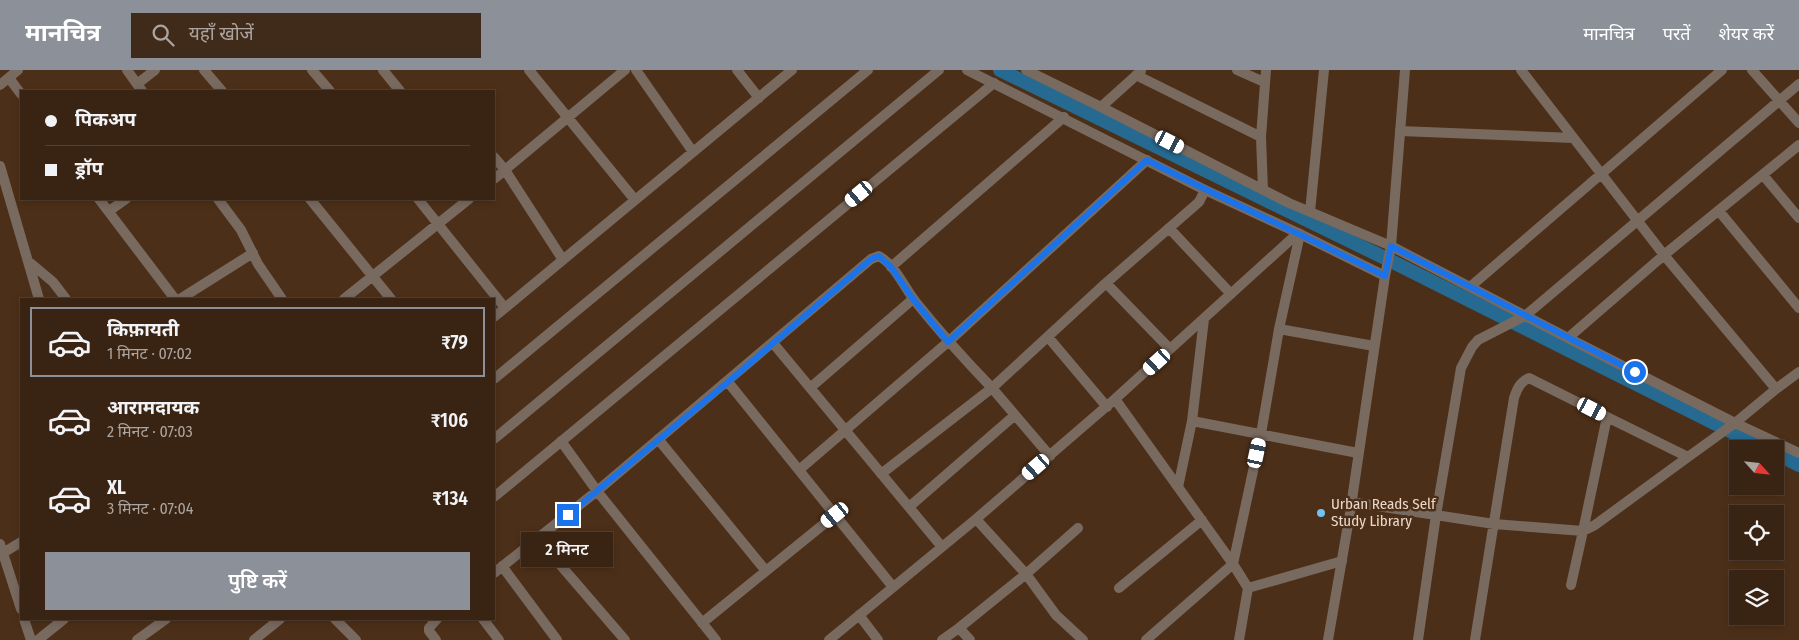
<!DOCTYPE html>
<html lang="hi">
<meta charset="utf-8">
<style>
body{margin:0;font-family:"Fira Sans Condensed","Noto Sans Devanagari",sans-serif;background:#402b1b;color:#f1f3f6;height:100vh;display:flex;flex-direction:column;font-size:19px;white-space:nowrap}
*{box-sizing:border-box;margin:0}
p{font-size:16px;color:#aba49f}
.icon{flex:none;width:28px;height:28px;fill:none;stroke:currentColor;stroke-width:2;stroke-linecap:round;stroke-linejoin:round}
.map{position:relative;flex:1;overflow:hidden}
.panel{position:absolute;left:20px;top:228px;width:475px;height:322px;display:flex;flex-direction:column;background:#392312;border-radius:0px;box-shadow:0 2px 8px #0003,0 0 0 1px #534032}
.panel>*{flex:none}
.guide{position:absolute;left:20px;top:20px;width:475px;height:110px;border-radius:0px;box-shadow:0 2px 8px #0003,0 0 0 1px #534032;display:grid;align-content:center;height:110px;padding:0 25px;background:#392312}
.needle{width:32px;rotate:117deg}
.controls{position:absolute;left:1729px;top:370px;display:grid;gap:10px}
.controls a{display:grid;place-items:center;width:55px;height:55px;border-radius:0px;background:#392312;box-shadow:0 2px 8px #0003,0 0 0 1px #534032;font-size:25px}
.end{position:absolute;width:22px;height:22px;margin:-11px;border:6px solid #1a73e8;background:#fff;box-shadow:0 0 0 2px #fff}
.from{border-radius:50%}
.bubble{position:absolute;height:35px;border-radius:0px;background:#392312;box-shadow:0 2px 8px #0003,0 0 0 1px #534032;font-size:16px;font-weight:600;line-height:35px;text-align:center}
.car{position:absolute;width:15px;height:30px;margin:-15px -8px;border-radius:6px;box-shadow:0 0 4px 1px #0007;background:linear-gradient(#fff 24%,#345 0 40%,#fff 0 76%,#345 0 86%,#fff 0)}
.guide b{display:flex;align-items:center;gap:18px;height:48px;font-size:19px}
.guide b+b{border-top:1px solid #534032}
.guide i{width:12px;height:12px;background:#f1f3f6}
ul{padding:9px 0 0;list-style:none}
li{display:flex;align-items:center;gap:15px;height:70px;margin:0 10px 8px;padding:0 15px;border:2px solid transparent;border-radius:0px}
li div{flex:1}
li b{display:block;font-size:19px}
li em{font-style:normal;font-weight:600}
li.current{border-color:#8c9099}
li>.icon{width:45px;height:45px;stroke-width:1.5}
.action{display:flex;gap:10px;margin-top:auto;padding:10px 25px}
.action a{flex:1;height:58px;border-radius:0px;background:#8c9099;color:#fff;font-size:20px;font-weight:600;line-height:58px;text-align:center}
header{display:flex;align-items:center;gap:30px;box-sizing:border-box;height:70px;padding:0 25px;background:#8c9099;color:#fff}
header strong{font-size:24px}
nav{display:flex;gap:28px;margin-inline-start:auto;font-size:18px}
.search{width:350px;height:45px;background:#402b1b;display:flex;align-items:center;gap:12px;box-sizing:border-box;padding:0 18px;border-radius:0px;color:#aba49f;font-size:19px}
.map>svg:first-child{display:block}
</style>
<header>
<strong>मानचित्र</strong>
<div class="search"><svg class="icon" aria-label="search" viewBox="0 0 24 24"><circle cx="10" cy="10" r="6"/><path d="M15 15l6 6"/></svg>यहाँ खोजें</div>
<nav><a>मानचित्र</a><a>परतें</a><a>शेयर करें</a></nav>
</header>
<div class="map">
<svg width="1799" height="570" viewBox="0 0 1799 570">
<rect width="100%" height="100%" fill="#4c2f18"/>
<g fill="none" stroke-linecap="round" stroke-linejoin="round">
<path stroke="#266a91" stroke-width="14" d="M1000 0 1389 190 1766 379
M1775 383 1799 395"/>
<path stroke="#796a60" stroke-width="10" d="M127 0 142 21
M204 0 222 21
M312 0 330 21
M383 0 400 21
M529 0 635 130
M636 0 693 82
M737 0 759 28
M1026 0 1101 37 1141 1
M1237 0 1264 12
M1521 0 1664 185 1776 319 1735 353 1688 387
M1752 0 1799 53
M1136 5 1261 67 1266 0
M9 8 21 24
M137 14 155 0
M0 15 18 0
M1101 37 1289 133 1391 176 1568 268 1735 353 1799 383
M1400 61 1573 68
M1261 67 1263 120
M494 87 505 100 563 190
M0 96 39 229
M1763 105 1799 148
M494 109 625 0
M99 129 175 229
M218 129 241 160 258 194 282 229
M310 129 391 229
M418 129 505 238
M109 141 126 129
M1719 141 1799 238
M1310 142 1324 0
M1169 158 1231 224
M28 191 53 212 66 229
M891 197 1064 47
M1106 213 1170 279
M1470 217 1722 0
M180 229 253 183
M344 229 469 129
M494 247 792 0
M1204 249 1192 351 1358 383
M1279 259 1374 276
M1048 267 1107 337
M1568 268 1664 185 1799 75
M773 273 942 477
M494 309 868 0
M728 312 893 517
M810 318 913 229
M1776 319 1799 302
M1115 329 1233 494 1248 518 1342 491
M494 369 939 0
M658 369 766 501
M561 371 597 421 716 570
M799 400 948 272 1147 90
M881 404 992 318 1050 386
M1178 417 1192 351
M494 427 994 13
M1351 432 1494 454 1583 461 1607 347 1688 387 1595 455 1583 461 1571 515
M909 437 1015 345
M538 469 625 570
M0 474 21 539
M3 483 21 472
M502 496 557 570
M494 503 597 421 871 189 879 186C895 195 904 217 915 231 939 261 965 290 992 318L1106 213 1199 132 1205 120
M1119 518 1202 450
M859 545 878 570
M24 549 31 570
M335 549 356 570
M483 549 499 570
M702 553 835 445
M38 570 64 549
M137 570 166 549
M254 570 280 549
M436 570 429 561V558L437 549
M829 570 976 449
M942 570 959 558
M970 570 959 558 1026 504 1078 458
M1083 570 1056 545 1026 504 976 449 1115 329 1298 163
M1146 570 1233 494 1261 364 1279 259 1300 164
M1239 570 1248 518
M1418 570 1436 445 1461 298 1472 277 1478 270 1525 246 1799 14
M1475 570 1514 328C1517 319 1520 312 1529 308L1607 347"/>
<path stroke="#796a60" stroke-width="10" d="M967 0 1205 120 1298 163 1385 206
M1328 570 1350 443 1385 206 1391 176 1405 0"/>
</g>
<g fill="none" stroke-linecap="round" stroke-linejoin="round">
<path stroke="#1a73e8" stroke-width="6" d="M568 445 728 312 871 189 879 186 891 197 913 229 948 272 1147 90C1226 131 1306 166 1385 206L1391 176 1635 302"/>
</g>
<circle fill="#71c1f5" stroke="#4c2f18" stroke-width="2" cx="1321" cy="443" r="5"/>
<g text-anchor="middle" stroke-width="5" stroke-linejoin="round" paint-order="stroke">
<g font-size="15" fill="#e9d7c9" stroke="#4c2f18" text-anchor="start">
<text x="1331" y="439">Urban Reads Self<tspan x="1331" dy="17">Study Library</tspan></text>
</g>
</g>
</svg>
<div class="controls">
<a><svg class="needle" viewBox="-14 -14 28 28"><path d="M0-13l5 13h-10z" fill="#e53935"/><path d="M0 13l5-13h-10z" fill="#aba49f"/></svg></a>
<a><svg class="icon" aria-label="locate" viewBox="0 0 24 24"><circle cx="12" cy="12" r="6"/><path d="M12 2v4M12 18v4M2 12h4M18 12h4"/></svg></a>
<a><svg class="icon" aria-label="layers" viewBox="0 0 24 24"><path d="M12 4l9 5-9 5-9-5zM3 14l9 5 9-5"/></svg></a>
</div>
<i class="end from" style="left:1635px;top:302px"></i>
<i class="end" style="left:568px;top:445px"></i>
<div class="bubble" style="left:521px;top:462px;width:92px">2 मिनट</div>
<i class="car" style="left:1170px;top:72px;rotate:117deg"></i>
<i class="car" style="left:859px;top:124px;rotate:230deg"></i>
<i class="car" style="left:1157px;top:292px;rotate:228deg"></i>
<i class="car" style="left:1592px;top:339px;rotate:117deg"></i>
<i class="car" style="left:1257px;top:383px;rotate:12deg"></i>
<i class="car" style="left:1036px;top:397px;rotate:229deg"></i>
<i class="car" style="left:835px;top:445px;rotate:231deg"></i>
<div class="guide">
<b><i class="from"></i>पिकअप</b>
<b><i></i>ड्रॉप</b>
</div>
<section class="panel">
<ul>
<li class="current"><svg class="icon" aria-label="car" viewBox="0 0 24 24"><path d="M5 17H2v-5l4-1 3-4h7l3 4 3 1v5h-3M9 17h6M6 11h13"/><circle cx="7" cy="17" r="2"/><circle cx="17" cy="17" r="2"/></svg><div><b>किफ़ायती</b><p>1 मिनट · 07:02</p></div><em>₹79</em></li>
<li><svg class="icon" aria-label="car" viewBox="0 0 24 24"><path d="M5 17H2v-5l4-1 3-4h7l3 4 3 1v5h-3M9 17h6M6 11h13"/><circle cx="7" cy="17" r="2"/><circle cx="17" cy="17" r="2"/></svg><div><b>आरामदायक</b><p>2 मिनट · 07:03</p></div><em>₹106</em></li>
<li><svg class="icon" aria-label="car" viewBox="0 0 24 24"><path d="M5 17H2v-5l4-1 3-4h7l3 4 3 1v5h-3M9 17h6M6 11h13"/><circle cx="7" cy="17" r="2"/><circle cx="17" cy="17" r="2"/></svg><div><b>XL</b><p>3 मिनट · 07:04</p></div><em>₹134</em></li>
</ul>
<div class="action"><a>पुष्टि करें</a></div>
</section>
</div>
